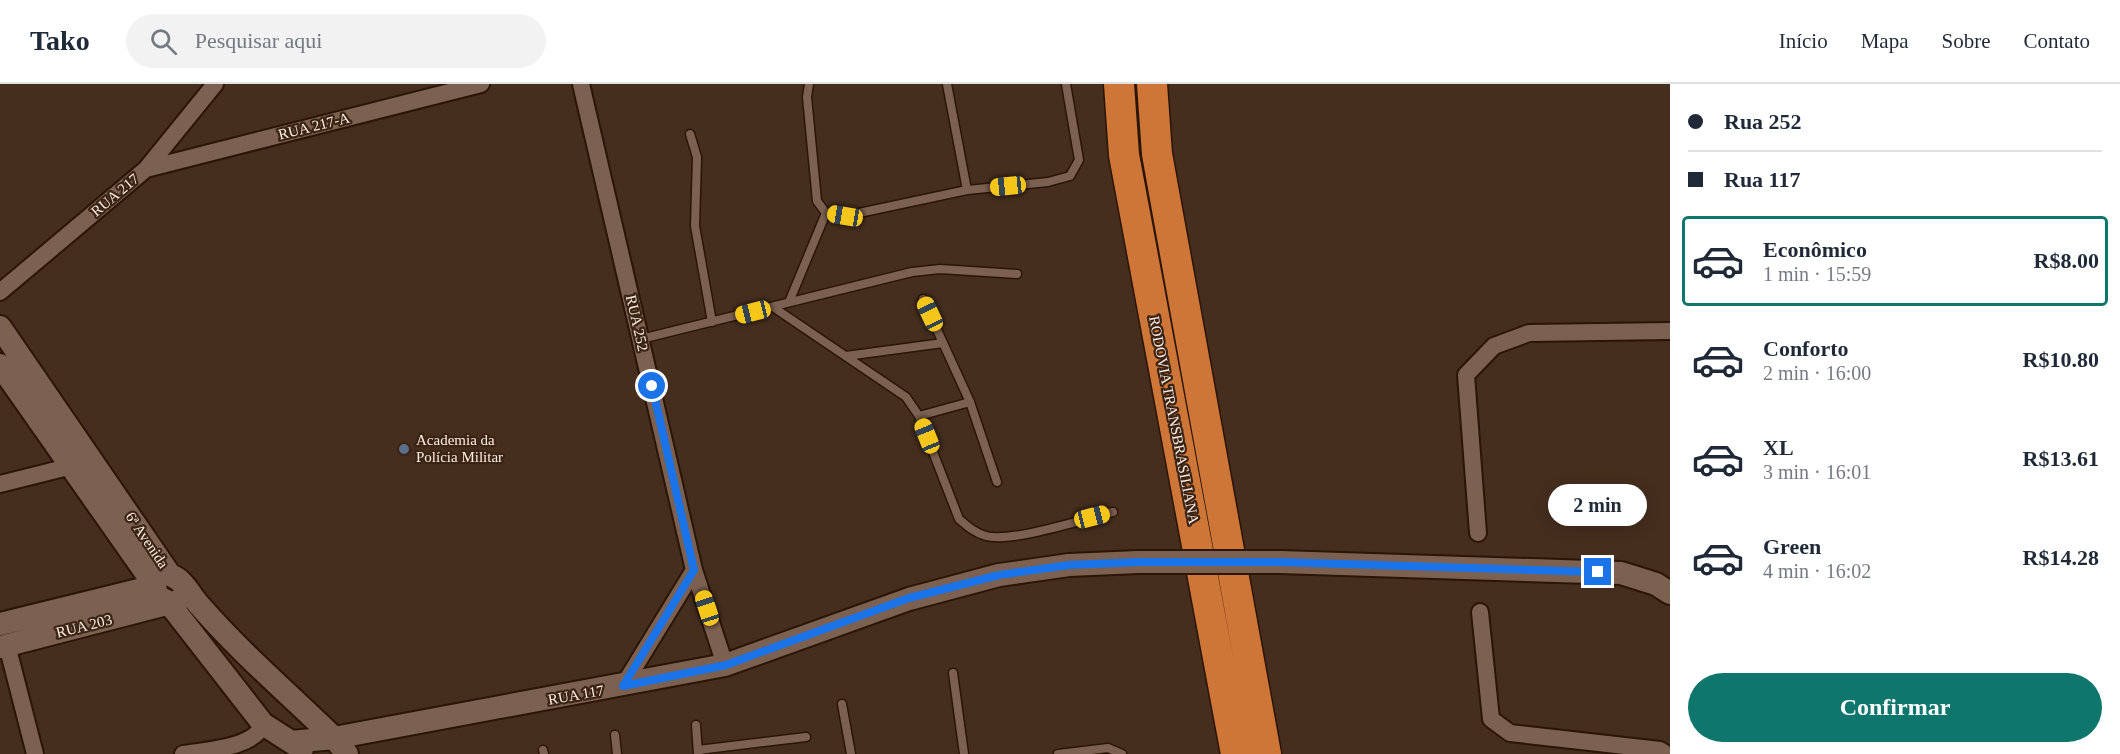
<!DOCTYPE html>
<html lang="pt">
<meta charset="utf-8">
<style>
body{margin:0;font-family:Georgia,serif;background:#f2f2f3;color:#1f2937;height:100vh;display:flex;flex-direction:column;font-size:22px;white-space:nowrap}
*{box-sizing:border-box;margin:0}
p{font-size:20px;color:#747a83}
.icon{flex:none;width:33px;height:33px;fill:none;stroke:currentColor;stroke-width:2;stroke-linecap:round;stroke-linejoin:round}
.map{position:relative;flex:1;overflow:hidden}
.drawer{display:flex;flex-direction:column;background:#fff;width:450px}
.drawer>*{flex:none}
.hud{display:grid;align-content:center;height:132px;padding:0 18px;background:#fff}
.end{position:absolute;width:27px;height:27px;margin:-14px;border:8px solid #1a73e8;background:#fff;box-shadow:0 0 0 3px #fff}
.from{border-radius:50%}
.bubble{position:absolute;height:42px;border-radius:21px;background:#fff;box-shadow:0 3px 15px #0003;font-size:20px;font-weight:700;line-height:42px;text-align:center}
.car{position:absolute;width:18px;height:36px;margin:-18px -9px;border-radius:8px;box-shadow:0 0 4px 2px #0007;background:linear-gradient(#f5c518 24%,#345 0 40%,#f5c518 0 76%,#345 0 86%,#f5c518 0)}
.hud b{display:flex;align-items:center;gap:21px;height:57px;font-size:22px}
.hud b+b{border-top:2px solid #e0e1e3}
.hud i{width:15px;height:15px;background:#1f2937}
ul{padding:0;list-style:none}
li{display:flex;align-items:center;gap:18px;height:90px;margin:0 12px 9px;padding:0 6px;border:3px solid transparent;border-radius:6px}
li div{flex:1}
li b{display:block;font-size:22px}
li em{font-style:normal;font-weight:700}
li.on{border-color:#0f766e}
li>.icon{width:54px;height:54px;stroke-width:1.5}
.primary-button{display:flex;gap:12px;margin-top:auto;padding:12px 18px}
.primary-button a{flex:1;height:69px;border-radius:36px;background:#0f766e;color:#fff;font-size:24px;font-weight:700;line-height:69px;text-align:center}
header{display:flex;align-items:center;gap:36px;box-sizing:border-box;height:84px;padding:0 30px;background:#fff;border-bottom:2px solid #e0e1e3}
header strong{font-size:28px}
nav{display:flex;gap:33px;margin-inline-start:auto;font-size:21px}
.search{width:420px;height:54px;background:#f2f2f3;display:flex;align-items:center;gap:15px;box-sizing:border-box;padding:0 21px;border-radius:33px;color:#747a83;font-size:22px}
main{display:flex;flex:1;min-height:0}
.map>svg:first-child{display:block}
</style>
<header>
<strong>Tako</strong>
<div class="search"><svg class="icon" aria-label="search" viewBox="0 0 24 24"><circle cx="10" cy="10" r="6"/><path d="M15 15l6 6"/></svg>Pesquisar aqui</div>
<nav><a>Início</a><a>Mapa</a><a>Sobre</a><a>Contato</a></nav>
</header>
<main>
<div class="map">
<svg width="1670" height="670" viewBox="0 0 1670 670">
<rect width="100%" height="100%" fill="#452e1e"/>
<g fill="none" stroke-linecap="round" stroke-linejoin="round">
<defs>
<path id="lane" d="M809 0 807 13 817 117 826 129 845 132 967 106 1048 98 1070 92 1079 76 1066 0
M947 0 967 106
M690 50 697 73 695 142 712 238
M923 215 970 318 997 398
M789 218 826 129
M773 223 906 313 919 332 959 435C967 442 975 449 986 452 1011 459 1084 435 1113 428
M641 255 912 188 940 185 1017 190
M846 272 943 259
M919 332 970 318
M953 589 964 670
M842 620 851 670
M696 641 698 670
M615 651 617 670
M543 666 544 670
M698 666 806 653
M1058 670 1108 664 1122 670"/>
<path id="street" d="M581 0 694 486 725 581
M146 85 481 0
M0 208 146 85 215 0
M0 400 72 382 78 376
M1478 449 1466 291 1494 262 1529 249 1670 247
M1480 528 1491 635 1510 649 1660 666 1666 670
M7 561 35 670
M623 602 694 486
M183 670C206 666 255 664 263 640"/>
<path id="secondary" d="M0 243 170 491C185 496 190 512 201 523 242 570 290 611 334 654L347 670
M0 281 155 502 157 512 168 518 263 640 302 665
M1280 478 1621 489 1656 500 1670 509
M0 540 155 502
M0 563 178 517
M291 658 334 654 725 581 909 515 999 491 1069 481 1138 478"/>
<path id="highway" d="M1119 0 1124 71 1236 670
M1152 0 1157 70 1266 670"/>
</defs>
<use href="#lane" stroke="#2b1506" stroke-width="11"/>
<use href="#street" stroke="#2b1506" stroke-width="20"/>
<use href="#secondary" stroke="#2b1506" stroke-width="26"/>
<use href="#highway" stroke="#2b1506" stroke-width="33"/>
<use href="#lane" stroke="#7c6150" stroke-width="8"/>
<use href="#street" stroke="#7c6150" stroke-width="16"/>
<use href="#secondary" stroke="#7c6150" stroke-width="22"/>
<use href="#highway" stroke="#cd7638" stroke-width="30"/>
<defs>
<path id="secondary-bridge" d="M1138 478H1280"/>
</defs>
<use href="#secondary-bridge" stroke="#2b1506" stroke-width="26" stroke-linecap="butt"/>
<use href="#secondary-bridge" stroke="#7c6150" stroke-width="22"/>
</g>
<g fill="none" stroke-linecap="round" stroke-linejoin="round">
<path stroke="#1a73e8" stroke-width="8" d="M652 302 694 486 623 602 726 581 909 514 999 491 1069 481 1138 478H1280L1598 488"/>
</g>
<circle fill="#5c6f8a" stroke="#3b2414" stroke-width="2" cx="404" cy="365" r="6"/>
<g text-anchor="middle" stroke-width="4.5" stroke-linejoin="round" paint-order="stroke">
<g font-size="15" fill="#fdede3" stroke="#3b2414">
<text transform="translate(314 42) rotate(-14)" y="5">RUA 217-A</text>
<text transform="translate(115 111) rotate(-40)" y="5">RUA 217</text>
<text transform="translate(637 239) rotate(77)" y="5">RUA 252</text>
<text transform="translate(1174 336) rotate(79)" y="5">RODOVIA TRANSBRASILIANA</text>
<text transform="translate(147 456) rotate(56)" y="5">6ª Avenida</text>
<text transform="translate(84 542) rotate(-14)" y="5">RUA 203</text>
<text transform="translate(576 611) rotate(-10)" y="5">RUA 117</text>
</g>
<g font-size="15" fill="#fdede3" stroke="#3b2414" text-anchor="start">
<text x="416" y="361">Academia da<tspan x="416" dy="17">Polícia Militar</tspan></text>
</g>
</g>
</svg>
<i class="end from" style="left:652px;top:302px"></i>
<i class="end" style="left:1598px;top:488px"></i>
<div class="bubble" style="left:1548px;top:400px;width:99px">2 min</div>
<i class="car" style="left:1008px;top:102px;rotate:264deg"></i>
<i class="car" style="left:845px;top:132px;rotate:280deg"></i>
<i class="car" style="left:753px;top:228px;rotate:256deg"></i>
<i class="car" style="left:930px;top:230px;rotate:335deg"></i>
<i class="car" style="left:927px;top:352px;rotate:338deg"></i>
<i class="car" style="left:1092px;top:433px;rotate:76deg"></i>
<i class="car" style="left:707px;top:524px;rotate:342deg"></i>
</div>
<section class="drawer">
<div class="hud">
<b><i class="from"></i>Rua 252</b>
<b><i></i>Rua 117</b>
</div>
<ul>
<li class="on"><svg class="icon" aria-label="car" viewBox="0 0 24 24"><path d="M5 17H2v-5l4-1 3-4h7l3 4 3 1v5h-3M9 17h6M6 11h13"/><circle cx="7" cy="17" r="2"/><circle cx="17" cy="17" r="2"/></svg><div><b>Econômico</b><p>1 min · 15:59</p></div><em>R$8.00</em></li>
<li><svg class="icon" aria-label="car" viewBox="0 0 24 24"><path d="M5 17H2v-5l4-1 3-4h7l3 4 3 1v5h-3M9 17h6M6 11h13"/><circle cx="7" cy="17" r="2"/><circle cx="17" cy="17" r="2"/></svg><div><b>Conforto</b><p>2 min · 16:00</p></div><em>R$10.80</em></li>
<li><svg class="icon" aria-label="car" viewBox="0 0 24 24"><path d="M5 17H2v-5l4-1 3-4h7l3 4 3 1v5h-3M9 17h6M6 11h13"/><circle cx="7" cy="17" r="2"/><circle cx="17" cy="17" r="2"/></svg><div><b>XL</b><p>3 min · 16:01</p></div><em>R$13.61</em></li>
<li><svg class="icon" aria-label="car" viewBox="0 0 24 24"><path d="M5 17H2v-5l4-1 3-4h7l3 4 3 1v5h-3M9 17h6M6 11h13"/><circle cx="7" cy="17" r="2"/><circle cx="17" cy="17" r="2"/></svg><div><b>Green</b><p>4 min · 16:02</p></div><em>R$14.28</em></li>
</ul>
<div class="primary-button"><a>Confirmar</a></div>
</section>
</main>
